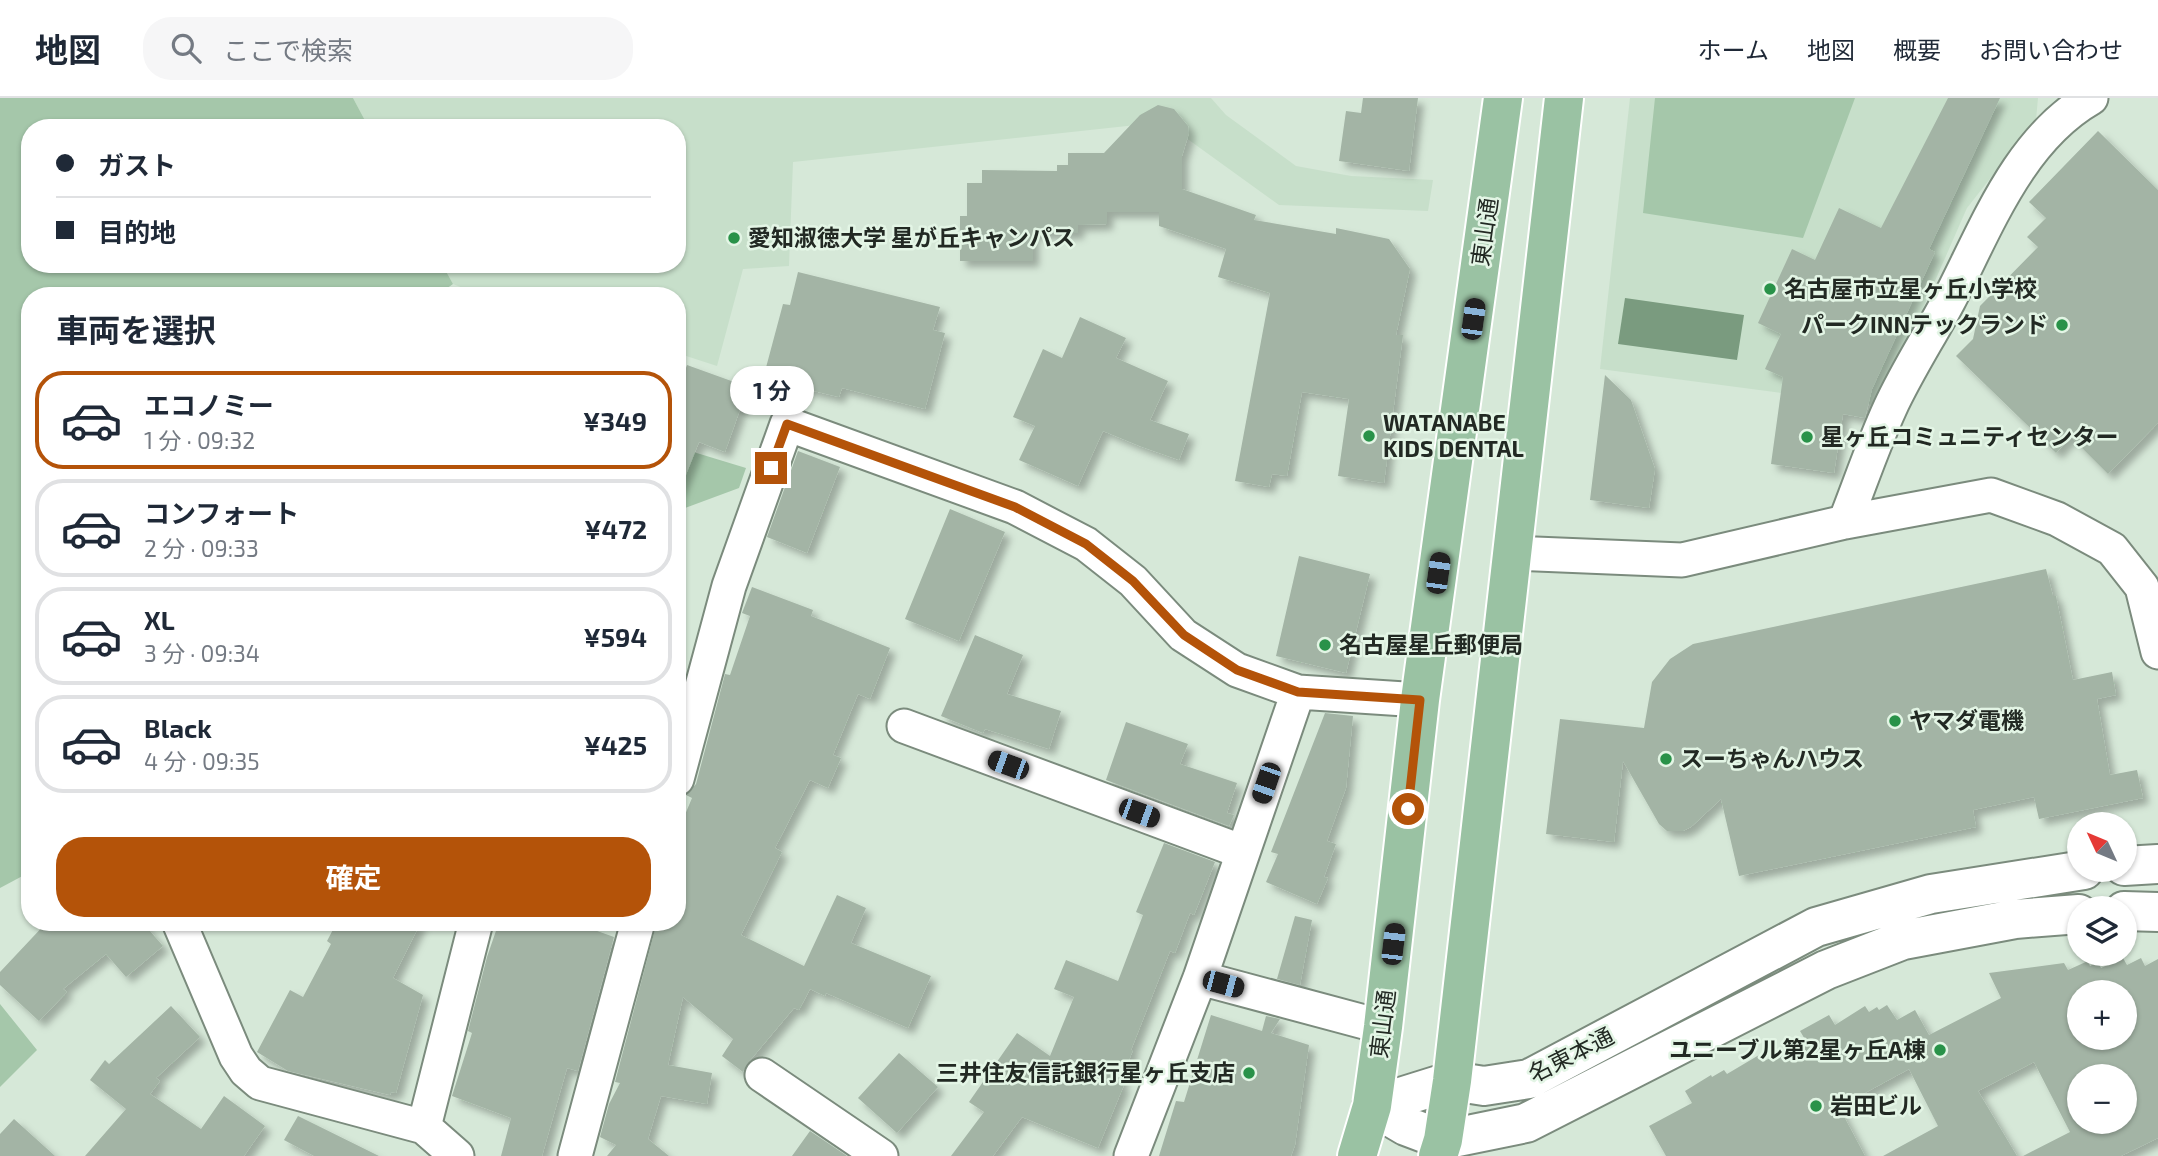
<!DOCTYPE html>
<html lang="ja">
<meta charset="utf-8">
<style>
body{margin:0;font-family:"Exo 2","Noto Sans JP",sans-serif;background:#f6f6f7;color:#1f2937;height:100vh;display:flex;flex-direction:column;font-size:26px;white-space:nowrap}
*{box-sizing:border-box;margin:0}
p{font-size:23px;color:#747a83}
.icon{flex:none;width:38px;height:38px;fill:none;stroke:currentColor;stroke-width:2;stroke-linecap:round;stroke-linejoin:round}
.map{position:relative;flex:1;overflow:hidden}
.panel{position:absolute;left:21px;top:189px;width:665px;height:644px;display:flex;flex-direction:column;background:#fff;border-radius:28px;box-shadow:0 2px 5px #0004}
.panel>*{flex:none}
.guide{position:absolute;left:21px;top:21px;width:665px;height:154px;border-radius:28px;box-shadow:0 2px 5px #0004;display:grid;align-content:center;height:154px;padding:0 35px;background:#fff}
.needle{width:46px;rotate:314deg}
.controls{position:absolute;left:2067px;top:714px;display:grid;gap:14px}
.controls a{display:grid;place-items:center;width:70px;height:70px;border-radius:50%;background:#fff;box-shadow:0 2px 5px #0004;font-size:35px}
.end{position:absolute;width:32px;height:32px;margin:-16px;border:9px solid #b45309;background:#fff;box-shadow:0 0 0 4px #fff}
.from{border-radius:50%}
.bubble{position:absolute;height:49px;border-radius:24px;background:#fff;box-shadow:0 2px 5px #0004;font-size:23px;font-weight:700;line-height:49px;text-align:center}
.car{position:absolute;width:21px;height:42px;margin:-21px -10px;border-radius:9px;box-shadow:0 0 5px 2px #0007;background:linear-gradient(#222 24%,#8ab4d8 0 40%,#222 0 76%,#8ab4d8 0 86%,#222 0)}
.guide b{display:flex;align-items:center;gap:24px;height:66px;font-size:26px}
.guide b+b{border-top:2px solid #e0e1e3}
.guide i{width:18px;height:18px;background:#1f2937}
ul{padding:0;list-style:none}
li{display:flex;align-items:center;gap:21px;height:98px;margin:0 14px 10px;padding:0 21px;border:4px solid #e0e1e3;border-radius:28px}
li div{flex:1}
li b{display:block;font-size:26px}
li em{font-style:normal;font-weight:700}
li.on{border-color:#b45309}
li>.icon{width:63px;height:63px;stroke-width:1.5}
h2{padding:0 35px;font-size:32px;line-height:84px}
.cta{display:flex;gap:14px;margin-top:auto;padding:14px 35px}
.cta a{flex:1;height:80px;border-radius:28px;background:#b45309;color:#fff;font-size:28px;font-weight:700;line-height:80px;text-align:center}
header{display:flex;align-items:center;gap:42px;box-sizing:border-box;height:98px;padding:0 35px;background:#fff;border-bottom:2px solid #e0e1e3}
header strong{font-size:33px}
nav{display:flex;gap:38px;margin-inline-start:auto;font-size:24px}
.search{width:490px;height:63px;background:#f6f6f7;display:flex;align-items:center;gap:18px;box-sizing:border-box;padding:0 24px;border-radius:28px;color:#747a83;font-size:26px}
.map>svg:first-child{display:block}
</style>
<header>
<strong>地図</strong>
<div class="search"><svg class="icon" aria-label="search" viewBox="0 0 24 24"><circle cx="10" cy="10" r="6"/><path d="M15 15l6 6"/></svg>ここで検索</div>
<nav><a>ホーム</a><a>地図</a><a>概要</a><a>お問い合わせ</a></nav>
</header>
<div class="map">
<svg width="2158" height="1058" viewBox="0 0 2158 1058">
<defs>
<filter id="shadow"><feDropShadow dx="6" dy="6" stdDeviation="3.5" flood-color="#0004"/></filter>
</defs>
<rect width="100%" height="100%" fill="#d6e8d8"/>
<path fill="#c7dfca" d="M353 0H1211L1226 17 1296 68 1351 78 1433 82 1428 113 1279 107 1164 24 793 64 789 168 743 171 717 268 677 255V198H483L453 186 442 166H677V30H369Z
M1630 0H2038L2036 22 1967 110 1880 308 1600 271Z"/>
<path fill="#a5c7aa" d="M0 0H353L369 30H30V166H442L453 186 436 198H30V774L0 790Z
M1655 0H1855L1803 140 1643 115Z
M677 349 746 370 739 390 677 413Z
M0 906 37 952 0 989Z"/>
<path fill="#7a9b7f" d="M1625 200 1744 217 1737 262 1618 246Z"/>
<path fill="#a3b4a5" fill-rule="evenodd" filter="url(#shadow)" d="M1363 0H1418L1409 73 1339 63 1346 13 1361 15Z
M1948 0H2000L1929 151 1935 154 1872 291 1865 320 1843 316 1834 375 1771 366 1783 279 1765 271 1781 236 1758 225 1792 151 1815 162 1839 110 1881 130Z
M1158 7 1174 11 1188 28 1189 35 1182 58V91L1256 117 1254 122 1336 136V130L1389 141 1410 171 1396 237H1403L1384 385 1338 378 1349 301 1302 294 1287 378 1272 376 1269 389 1235 383 1270 195 1218 179 1226 151 1159 128V114H1107V126L1078 127V135H1033V163H960V118H967V85H982V72L1057 73V67H1068V55H1104L1140 17Z
M2098 33 2158 92V325L2108 376 2071 339 2056 355 1956 258 1973 241 1980 208 2038 149 2027 139 2046 120 2029 104Z
M798 174 940 209 933 232 945 235 925 311 842 290 839 299 801 290V286L764 277 783 206 790 207Z
M1080 219 1126 240 1116 260 1168 283 1150 322 1189 336 1179 362 1142 349 1103 333 1078 388 1019 362 1035 328 1013 319 1043 251 1062 260Z
M687 267 748 289 725 354 699 344 679 394H677V295Z
M1605 277 1631 302 1655 371 1649 410 1590 402Z
M798 353 840 369 807 455 767 439Z
M950 411 1005 434 959 543 905 521Z
M1299 458 1370 476 1346 575 1276 558Z
M2046 471 2053 498H2056L2073 582 2112 574 2116 597 2097 601 2110 677 2137 672 2143 700 2039 721 2034 699 1973 712 1976 729 1739 778 1721 701 1691 729 1683 733H1667L1659 726 1623 663 1614 744 1546 736 1560 621 1644 630 1652 584 1670 561 1693 546Z
M752 489 813 512 811 518 890 550 870 601 858 596 833 657 841 660 828 690 810 682 775 750 782 754 741 837 804 868 837 797 866 810 851 845 931 878 908 930 826 895 825 898 810 891 799 912 794 910 747 966 743 974 722 958 733 941 683 899 668 967 712 975 707 1006 661 998 648 1041 669 1058H607L616 1047 600 1039 609 1006 620 985 615 984 657 824H677V736L692 700 686 697 696 686 725 576 730 577 750 518 742 515Z
M975 537 1023 557 1007 596 1061 613 1049 651 985 631 983 635 941 618Z
M1325 615 1353 618 1346 690 1327 743 1336 746 1324 779 1328 780 1317 806 1266 784 1278 756 1271 754Z
M1126 624 1188 646 1180 666 1237 685 1227 715 1234 717 1229 728 1106 682Z
M1164 745 1215 764 1194 817 1190 815 1175 855 1170 853 1131 952H1133L1120 985 1124 987 1098 1050 1022 1019 993 1058H951L984 1014 969 1004 1017 935 1050 958 1074 899 1054 891 1066 862 1118 883 1143 817 1136 814Z
M1295 818 1312 822 1300 887 1277 881Z
M47 824H142L163 848 126 879 106 856 63 891 67 894 39 923 0 887V874Z
M337 824H421L393 880 423 897 396 995 391 994 390 997 288 973 257 954 290 892 303 899 331 846 327 843Z
M499 824H572L614 839 578 973 567 970 542 1058H501L511 1020 452 998 472 935 468 933 487 859Z
M2123 860 2127 867 2141 860 2145 868 2158 861V1040L2121 1058H2023L2070 1034 2034 964 1978 993 2017 1058H1883L1938 1028 1909 971 1839 1009 1865 1058H1666L1649 1028 1692 1005 1685 993 1711 977 1712 979 1724 972 1727 976 1759 957 1762 964 1806 943 1800 933 1829 917 1835 927 1865 908 1869 914 1877 909 1879 912 1887 907 1897 922 1915 912 1929 937 2001 900 1989 875 2064 865 2068 872 2088 863 2090 868 2098 864 2101 870ZM2079 894H2124V940H2079ZM2079 978H2124V1024H2079Z
M171 908 200 939 156 980 160 983 150 996 201 1031 224 998 265 1028 244 1058H85L126 1011 90 982 105 962 109 966Z
M1211 917 1262 933 1266 918 1280 921 1271 935 1309 947 1295 1047 1291 1058H1159L1176 1003 1184 1004Z
M899 955 938 989 897 1035 858 1000Z
M298 1018 379 1058H314L284 1042Z
M14 1021 55 1058H0V1036Z
M810 1033 847 1058H792Z"/>
<g fill="none" stroke-linecap="round" stroke-linejoin="round">
<defs>
<path id="minor" d="M1845 424C1860 386 1873 347 1890 310 1907 273 1930 238 1949 202 1986 131 2018 42 2091 0
M1511 455 1682 462 1845 424 1991 397 2057 421 2112 451 2142 489 2158 554
M904 628 1243 754
M677 681 729 488 787 326 1015 409 1086 446 1133 483 1183 537 1237 572 1298 594 1420 602
M179 824 236 958 246 973 260 985 424 1029 457 1058
M1200 880 1383 929
M762 977 881 1058
M424 1029 476 824
M575 1058 638 824
M1131 1058 1200 880 1298 594"/>
<path id="secondary" d="M2124 768 2158 766
M2124 813 2158 814
M1372 1008 1406 1028 1443 1042 1526 1025 1826 872 1903 842 2015 821 2079 816
M1372 1008 1452 983 1484 988 1529 981 1816 829 1931 796 2084 772"/>
<path id="primary" d="M1357 1058 1372 1008 1383 929 1420 602 1503 0
M1438 1058 1443 1042 1452 983 1564 0"/>
</defs>
<use href="#minor" stroke="#7b8b7d" stroke-width="37"/>
<use href="#secondary" stroke="#7b8b7d" stroke-width="42"/>
<use href="#primary" stroke="#fff" stroke-width="42"/>
<use href="#minor" stroke="#fff" stroke-width="33"/>
<use href="#secondary" stroke="#fff" stroke-width="38"/>
<use href="#primary" stroke="#9ac2a3" stroke-width="38"/>
</g>
<g fill="none" stroke-linecap="round" stroke-linejoin="round">
<path stroke="#b45309" stroke-width="9" d="M771 370 787 326 1015 409 1086 446 1133 483 1184 537 1237 572 1298 594 1420 602 1408 711"/>
</g>
<g fill="#299249" stroke="#e3f5e5" stroke-width="2.5">
<circle cx="734" cy="140" r="7"/>
<circle cx="1770" cy="191" r="7"/>
<circle cx="2062" cy="227" r="7"/>
<circle cx="1369" cy="338" r="7"/>
<circle cx="1807" cy="339" r="7"/>
<circle cx="1325" cy="547" r="7"/>
<circle cx="1895" cy="623" r="7"/>
<circle cx="1666" cy="661" r="7"/>
<circle cx="1940" cy="952" r="7"/>
<circle cx="1249" cy="975" r="7"/>
<circle cx="1816" cy="1008" r="7"/>
</g>
<g text-anchor="middle" stroke-width="5" stroke-linejoin="round" paint-order="stroke">
<g font-size="23" fill="#222923" stroke="#e3f5e5">
<text transform="translate(1485 134) rotate(-82)" y="8">東山通</text>
<text transform="translate(1383 926) rotate(-83)" y="8">東山通</text>
<text transform="translate(1571 957) rotate(-27)" y="8">名東本通</text>
</g>
<g font-size="23" font-weight="bold" fill="#222923" stroke="#e3f5e5" text-anchor="start">
<text x="748" y="148">愛知淑徳大学 星が丘キャンパス</text>
<text x="1784" y="199">名古屋市立星ヶ丘小学校</text>
<text x="2048" y="235" text-anchor="end">パークINNテックランド</text>
<text x="1383" y="333">WATANABE<tspan x="1383" dy="26">KIDS DENTAL</tspan></text>
<text x="1821" y="347">星ヶ丘コミュニティセンター</text>
<text x="1339" y="555">名古屋星丘郵便局</text>
<text x="1909" y="631">ヤマダ電機</text>
<text x="1680" y="669">スーちゃんハウス</text>
<text x="1926" y="960" text-anchor="end">ユニーブル第2星ヶ丘A棟</text>
<text x="1235" y="983" text-anchor="end">三井住友信託銀行星ヶ丘支店</text>
<text x="1830" y="1016">岩田ビル</text>
</g>
</g>
</svg>
<div class="controls">
<a><svg class="needle" viewBox="-14 -14 28 28"><path d="M0-13l5 13h-10z" fill="#e53935"/><path d="M0 13l5-13h-10z" fill="#747a83"/></svg></a>
<a><svg class="icon" aria-label="layers" viewBox="0 0 24 24"><path d="M12 4l9 5-9 5-9-5zM3 14l9 5 9-5"/></svg></a>
<a>+</a>
<a>−</a>
</div>
<i class="end from" style="left:1408px;top:711px"></i>
<i class="end" style="left:771px;top:370px"></i>
<div class="bubble" style="left:730px;top:268px;width:84px">1 分</div>
<i class="car" style="left:1473px;top:221px;rotate:8deg"></i>
<i class="car" style="left:1438px;top:475px;rotate:8deg"></i>
<i class="car" style="left:1008px;top:667px;rotate:290deg"></i>
<i class="car" style="left:1266px;top:685px;rotate:199deg"></i>
<i class="car" style="left:1139px;top:715px;rotate:110deg"></i>
<i class="car" style="left:1393px;top:846px;rotate:7deg"></i>
<i class="car" style="left:1223px;top:886px;rotate:105deg"></i>
<div class="guide">
<b><i class="from"></i>ガスト</b>
<b><i></i>目的地</b>
</div>
<section class="panel">
<h2>車両を選択</h2>
<ul>
<li class="on"><svg class="icon" aria-label="car" viewBox="0 0 24 24"><path d="M5 17H2v-5l4-1 3-4h7l3 4 3 1v5h-3M9 17h6M6 11h13"/><circle cx="7" cy="17" r="2"/><circle cx="17" cy="17" r="2"/></svg><div><b>エコノミー</b><p>1 分 · 09:32</p></div><em>¥349</em></li>
<li><svg class="icon" aria-label="car" viewBox="0 0 24 24"><path d="M5 17H2v-5l4-1 3-4h7l3 4 3 1v5h-3M9 17h6M6 11h13"/><circle cx="7" cy="17" r="2"/><circle cx="17" cy="17" r="2"/></svg><div><b>コンフォート</b><p>2 分 · 09:33</p></div><em>¥472</em></li>
<li><svg class="icon" aria-label="car" viewBox="0 0 24 24"><path d="M5 17H2v-5l4-1 3-4h7l3 4 3 1v5h-3M9 17h6M6 11h13"/><circle cx="7" cy="17" r="2"/><circle cx="17" cy="17" r="2"/></svg><div><b>XL</b><p>3 分 · 09:34</p></div><em>¥594</em></li>
<li><svg class="icon" aria-label="car" viewBox="0 0 24 24"><path d="M5 17H2v-5l4-1 3-4h7l3 4 3 1v5h-3M9 17h6M6 11h13"/><circle cx="7" cy="17" r="2"/><circle cx="17" cy="17" r="2"/></svg><div><b>Black</b><p>4 分 · 09:35</p></div><em>¥425</em></li>
</ul>
<div class="cta"><a>確定</a></div>
</section>
</div>
